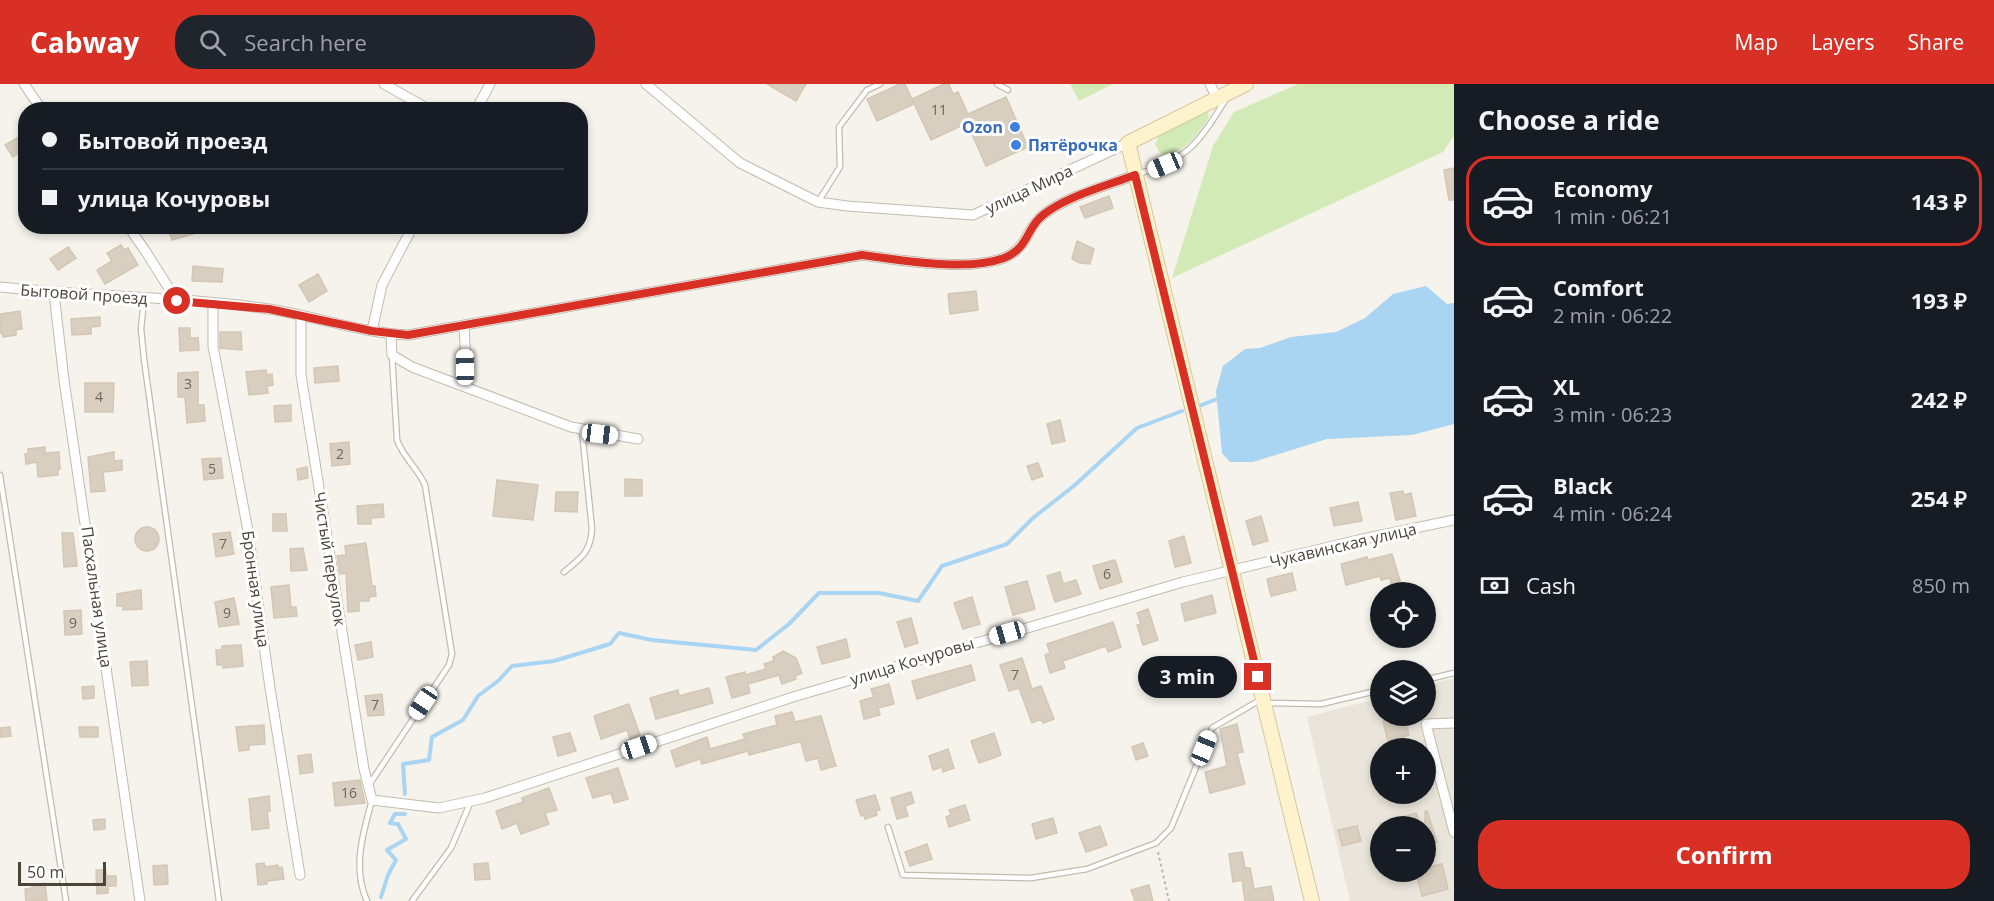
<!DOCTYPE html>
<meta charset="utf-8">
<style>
body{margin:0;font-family:"Open Sans",sans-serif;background:#20242c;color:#f1f3f6;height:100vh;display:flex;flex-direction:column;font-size:22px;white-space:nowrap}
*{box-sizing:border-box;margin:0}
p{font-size:20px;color:#9ea1a6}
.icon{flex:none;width:33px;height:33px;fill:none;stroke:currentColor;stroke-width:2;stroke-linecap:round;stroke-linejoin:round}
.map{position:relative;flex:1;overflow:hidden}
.details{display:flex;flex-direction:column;background:#171b24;width:540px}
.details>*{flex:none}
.hud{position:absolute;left:18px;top:18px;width:570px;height:132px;border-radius:24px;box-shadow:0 3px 9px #0003;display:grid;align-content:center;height:132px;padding:0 24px;background:#171b24}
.controls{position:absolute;left:1370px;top:498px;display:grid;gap:12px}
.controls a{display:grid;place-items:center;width:66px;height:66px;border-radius:50%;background:#171b24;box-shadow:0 3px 9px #0003;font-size:30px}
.scale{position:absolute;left:18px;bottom:15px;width:88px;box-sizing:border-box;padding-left:6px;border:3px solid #4b4439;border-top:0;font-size:16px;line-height:21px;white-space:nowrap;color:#4b4439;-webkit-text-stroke:4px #fff;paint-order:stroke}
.end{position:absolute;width:27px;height:27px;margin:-14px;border:8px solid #d93025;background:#fff;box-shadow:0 0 0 3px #fff}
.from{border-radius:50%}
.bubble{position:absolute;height:42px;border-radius:21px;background:#171b24;box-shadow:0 3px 9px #0003;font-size:20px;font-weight:700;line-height:42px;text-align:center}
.car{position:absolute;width:18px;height:36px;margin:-18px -9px;border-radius:8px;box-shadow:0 0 4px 2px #0007;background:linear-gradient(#fff 24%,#345 0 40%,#fff 0 76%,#345 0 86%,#fff 0)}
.hud b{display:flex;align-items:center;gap:21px;height:57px;font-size:22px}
.hud b+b{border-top:2px solid #363941}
.hud i{width:15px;height:15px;background:#f1f3f6}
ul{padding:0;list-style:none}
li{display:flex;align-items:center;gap:18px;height:90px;margin:0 12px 9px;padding:0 12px;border:3px solid transparent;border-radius:24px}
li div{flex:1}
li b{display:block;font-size:22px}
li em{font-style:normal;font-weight:700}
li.current{border-color:#d93025}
li>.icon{width:54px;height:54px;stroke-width:1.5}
h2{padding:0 24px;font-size:27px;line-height:72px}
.pay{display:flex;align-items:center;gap:15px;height:66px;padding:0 24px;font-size:22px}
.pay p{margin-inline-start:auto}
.cta{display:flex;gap:12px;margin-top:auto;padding:12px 24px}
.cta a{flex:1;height:69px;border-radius:24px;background:#d93025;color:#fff;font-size:24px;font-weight:700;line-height:69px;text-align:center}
header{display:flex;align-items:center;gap:36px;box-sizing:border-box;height:84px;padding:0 30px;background:#d93025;color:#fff}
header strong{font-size:28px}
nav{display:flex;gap:33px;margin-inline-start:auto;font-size:21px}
.search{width:420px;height:54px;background:#20242c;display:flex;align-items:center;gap:15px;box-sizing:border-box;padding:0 21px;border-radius:24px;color:#9ea1a6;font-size:22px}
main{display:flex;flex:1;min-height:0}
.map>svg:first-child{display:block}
</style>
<header>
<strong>Cabway</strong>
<div class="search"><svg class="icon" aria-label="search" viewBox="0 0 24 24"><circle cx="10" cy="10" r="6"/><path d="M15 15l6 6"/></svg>Search here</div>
<nav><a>Map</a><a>Layers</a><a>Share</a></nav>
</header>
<main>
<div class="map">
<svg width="1454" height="817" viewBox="0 0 1454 817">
<rect width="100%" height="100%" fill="#f6f3ec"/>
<path fill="#eae5da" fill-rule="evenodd" d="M1454 594V817H1350L1307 633 1380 614V632H1425V602ZM1380 664H1425V710H1380ZM1380 742H1425V788H1380Z"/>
<path fill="#d2eab5" d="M1070 0H1113L1079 17Z
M1298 0H1454V52L1443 68 1172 194 1213 62 1234 28Z
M1208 27 1209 33C1199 49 1185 69 1165 71L1160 69 1155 60 1160 50Z"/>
<path fill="#a9d4f2" d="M1426 202 1447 220 1454 219V340L1412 351 1327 355 1253 378H1230L1222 369 1216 307 1223 282 1245 265 1260 264 1291 253 1336 248 1365 234 1393 210Z"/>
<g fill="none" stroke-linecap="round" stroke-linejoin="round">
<path stroke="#a9d4f2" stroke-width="4" d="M1199 322 1217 315
M405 710 403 680 429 676 432 653 463 636 478 612 498 597 512 582 554 577 610 560 619 549 652 556 756 566 789 540 819 509H879L918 517 942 482 1007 460 1033 434 1075 401 1137 344 1182 327
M381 813 388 791 396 776 387 766 406 755 398 740 390 739 395 730H405"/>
</g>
<path fill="#d8cfc1" stroke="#d3c7b4" stroke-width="1.5" d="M767 0H806L796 17Z
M900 0H905L914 20 877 37 867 15Z
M944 0H949L953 10 958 8 968 30 1006 13 1028 63 986 82 967 39 931 56 912 15Z
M26 49V80L19 69 13 73 5 61Z
M1454 84V116H1449L1444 86Z
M1109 112 1113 124 1085 134 1080 123Z
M168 142H191L193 150 172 156Z
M1077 157 1094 165 1090 180 1080 179 1072 175Z
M121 161 124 166 128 164 138 181 105 200 97 186 112 177 107 169Z
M68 163 76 174 58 186 50 175Z
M193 182 223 185 222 198 192 197Z
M318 190 327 207 309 218 299 201Z
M976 207 978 226 950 230 948 210Z
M20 227 22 245 16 246V251L3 253 2 249H0V230Z
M100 233V242L91 243V250L72 251 71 235Z
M179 244H190V254H198L199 266 180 267Z
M220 248H241L242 266 220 264Z
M338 282 339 297 315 299 314 284Z
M266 286 267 291 272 290 273 301 267 302 268 309 249 311 246 288Z
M198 288V321H204L205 337 187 339 185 313H178V289Z
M85 299H114L113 328H85Z
M291 321V337L275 338 274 322Z
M1060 336 1065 357 1052 360 1047 340Z
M349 358 350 380 332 382 330 360Z
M45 363V369L59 368 60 385H58V391L38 393 37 378 26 380 25 370H28V365Z
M114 368V377L122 376V386L103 388 105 407 91 408 88 373Z
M221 374 223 394 204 396 202 375Z
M1038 379 1043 392 1032 396 1027 382Z
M307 383 308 394 298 396 297 385Z
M625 395 642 396V412H625Z
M497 396 538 401 533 436 493 432Z
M1403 407 1404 411 1411 409 1416 432 1396 436 1390 409Z
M556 408H578L577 428 555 427Z
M1358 418 1362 437 1334 442 1330 424Z
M383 420 384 433 371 434V440H358L357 422Z
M273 430H286L287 447H273Z
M1261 432 1268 457 1253 461 1246 437Z
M135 455a12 12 0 1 1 24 0a12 12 0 1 1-24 0Z
M230 448 234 470 216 473 213 450Z
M62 449H73L77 482 64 483Z
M1184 452 1191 479 1175 483 1169 457Z
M366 459 372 502H375L376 512 369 513V517H359V527L348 528 346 489 340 490 337 472 346 471 345 462Z
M303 464 307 486 291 487 290 465Z
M1392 470 1402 503 1392 505 1390 494 1381 496 1380 492 1346 501 1341 480 1367 473 1368 476Z
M1115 476 1122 498 1100 505 1093 482Z
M1060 488 1063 500 1076 496 1081 510 1055 518 1047 492Z
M1292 489 1296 506 1271 512 1267 495Z
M1027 497 1035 525 1013 531 1005 503Z
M289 501 291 523H296L297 532 274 534 271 503Z
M141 506 142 525 123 526V522H117V510Z
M1212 511 1216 529 1185 537 1181 520Z
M972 513 980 540 963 545 954 519Z
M234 514 239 540 219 543 215 518Z
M1148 525 1158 556 1143 561 1137 541 1141 540 1137 529Z
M81 526 82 550 65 551 64 527Z
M911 534 918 559 905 563 897 538Z
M1113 538 1121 563 1108 568 1106 562 1063 577 1065 584 1050 589 1045 571 1050 569 1047 560Z
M846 555 850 573 822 580 817 563Z
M371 558 373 573 358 576 355 561Z
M241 561 243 582 223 584V581H217L216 566H222V562Z
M783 567 796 574 802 589 795 592 796 595 782 600 779 591 748 600 750 609 732 614 726 593 745 588V591L766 585 764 580 774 577 773 573Z
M1022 574 1032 605 1041 602 1054 635 1043 639 1041 635 1032 639 1019 604 1009 607 1000 581Z
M147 577 148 601 132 602 130 578Z
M971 581 975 596 917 615 912 597Z
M889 600 894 620 878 624 880 631 864 635 860 617 874 613 871 605Z
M94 602V614L83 615 82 603Z
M709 604 713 619 656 635 650 614 678 606 679 612Z
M382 610 384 631 368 632 365 612Z
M629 620 640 651 630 655 627 646 601 655 594 632Z
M792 628 795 638 821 632 836 682 821 686 818 674 806 677 801 659 799 658 749 671 748 667 702 680 700 675 676 683 671 667 707 653 710 665 745 655 743 650 777 641 775 632Z
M1404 632 1409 651 1388 657 1383 637Z
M1237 640 1243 668 1237 669 1245 700 1210 709 1205 688 1227 682 1220 645Z
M264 641 265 660 249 661V666L239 667 236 643Z
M10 643 11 652 0 653V644Z
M79 643H98V653H80Z
M570 649 576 667 558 672 553 653Z
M994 649 1001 671 979 679 971 657Z
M1143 659 1148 672 1136 676 1132 663Z
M948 665 954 684 943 688 942 683 933 686 929 672Z
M311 670 313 688 300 690 298 672Z
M618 684 628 715 614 719 611 709 593 714 586 694Z
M360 696 365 719 335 722 333 699Z
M549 704 557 726 545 729 549 740 521 750 517 739 502 745 496 727 523 718 522 714Z
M911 708 914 719 905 722 908 732 897 735 891 714Z
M875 711 880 726 876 727 877 731 865 735 864 731 861 732 856 716Z
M269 712 270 727H267L269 744 252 746 249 715Z
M965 721 970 736 949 743 946 733 951 731 949 726Z
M1425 727H1427L1437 758 1425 762Z
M1416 729 1421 742H1381L1380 740Z
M1053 734 1057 749 1036 755 1032 740Z
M105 735V745L94 746 93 736Z
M1100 742 1107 761 1086 768 1079 749Z
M1357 742 1361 757 1342 762 1338 746Z
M927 760 932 775 910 782 905 768Z
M1242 768 1245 784H1250L1254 805 1271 802 1274 817H1245L1242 796 1233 798 1229 770Z
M264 779 265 783 278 781V784L282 783 284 795 267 797V800L258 801 256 780Z
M488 779 490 795 475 796 474 780Z
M1442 780 1448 805 1422 812 1416 788H1425V784Z
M167 781 168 800 154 801 153 782Z
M96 786H106V792H116V802H108V809L97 810Z
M45 799 47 817H26L25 805 32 804V801Z
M1149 801 1153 817H1135L1131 806Z"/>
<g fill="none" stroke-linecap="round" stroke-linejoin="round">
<defs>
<path id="lane" d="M997 0 1008 6
M1138 90C1189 75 1199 58 1226 15
M818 118 840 83 839 43 867 6 880 0
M144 215 141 245 144 275 219 817
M0 391 66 817
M564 488C582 473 590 469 592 445L582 347
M1425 596 1454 589
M1267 619 1321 620 1380 606
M369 701 449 581 452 570 425 401C418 385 403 373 397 356L392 271
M888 743 903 791 1031 794 1087 785 1156 759 1171 744 1212 644 1260 616
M367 817C352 784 363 749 372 716
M412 817 451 764 471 717"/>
<path id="street" d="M24 0 42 26
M384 0 430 26
M646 0 740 79 818 118 847 122 973 131 1128 59
M1210 0 1217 14
M476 26 490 0
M128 142 146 168 177 217
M0 203C89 213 180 212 269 225 315 232 361 249 408 251L862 171C902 176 966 188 1004 174 1028 164 1026 144 1043 131 1067 112 1106 102 1135 91
M54 209 64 296 140 817
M213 220V262L248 447 270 604 300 791
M301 232V291L364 685 372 716 439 724 485 714 793 613 1183 498 1358 456 1454 436
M464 241 467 304
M372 247 382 201 413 142
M391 251 392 271 412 283 571 343 638 355
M1454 639 1426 640 1454 748"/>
<path id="secondary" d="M1246 0 1128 59 1312 817"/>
</defs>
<use href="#lane" stroke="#c2bbae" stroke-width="7"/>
<use href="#street" stroke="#c2bbae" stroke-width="11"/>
<use href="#secondary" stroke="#d6c79b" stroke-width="16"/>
<path stroke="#c4b79f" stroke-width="2" stroke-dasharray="3 3" stroke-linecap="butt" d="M1158 768 1169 817"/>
<use href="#lane" stroke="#fff" stroke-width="4.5"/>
<use href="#street" stroke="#fff" stroke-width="9"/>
<use href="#secondary" stroke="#fff3cd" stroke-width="14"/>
</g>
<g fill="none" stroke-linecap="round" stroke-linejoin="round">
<path stroke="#d93025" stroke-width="8" d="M177 217 269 225 372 247 408 251 862 171C902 176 966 188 1004 174 1029 164 1026 144 1043 131 1067 112 1106 102 1135 91L1258 593"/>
</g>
<g fill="#3f7fe0" stroke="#fff" stroke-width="2">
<circle cx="1015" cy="43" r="6"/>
<circle cx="1016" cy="61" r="6"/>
</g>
<g text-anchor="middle" stroke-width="6" stroke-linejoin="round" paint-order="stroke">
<g font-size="14" fill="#6e675b">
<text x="939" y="31">11</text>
<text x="188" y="305">3</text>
<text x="99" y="318">4</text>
<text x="340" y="375">2</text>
<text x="212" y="390">5</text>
<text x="223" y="465">7</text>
<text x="1107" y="495">6</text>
<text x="227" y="534">9</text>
<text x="73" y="544">9</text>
<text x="1015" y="596">7</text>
<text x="375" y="626">7</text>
<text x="349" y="714">16</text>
</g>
<g font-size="16" font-weight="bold" fill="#366cbe" stroke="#fff" text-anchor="end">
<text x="1003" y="49">Ozon</text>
<text x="1028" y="67" text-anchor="start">Пятёрочка</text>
</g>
<g font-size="16" fill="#4b4439" stroke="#fff">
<text transform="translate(1029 105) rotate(-25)" y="6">улица Мира</text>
<text transform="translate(84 210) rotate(4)" y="6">Бытовой проезд</text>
<text transform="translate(1343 461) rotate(-13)" y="6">Чукавинская улица</text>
<text transform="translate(330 475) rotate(81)" y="6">Чистый переулок</text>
<text transform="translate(256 505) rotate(82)" y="6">Бронная улица</text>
<text transform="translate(97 513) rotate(82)" y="6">Пасхальная улица</text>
<text transform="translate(912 577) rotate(-17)" y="6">улица Кочуровы</text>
</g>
</g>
</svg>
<div class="controls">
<a><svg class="icon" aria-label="locate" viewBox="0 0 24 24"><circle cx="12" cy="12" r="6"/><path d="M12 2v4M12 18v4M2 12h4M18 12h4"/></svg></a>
<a><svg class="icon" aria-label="layers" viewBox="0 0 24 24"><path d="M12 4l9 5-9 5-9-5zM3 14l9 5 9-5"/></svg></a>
<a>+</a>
<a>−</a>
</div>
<div class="scale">50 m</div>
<i class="end from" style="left:177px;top:217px"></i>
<i class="end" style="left:1258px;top:593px"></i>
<div class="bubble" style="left:1138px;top:572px;width:99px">3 min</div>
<i class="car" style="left:1165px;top:81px;rotate:247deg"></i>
<i class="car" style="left:465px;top:283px;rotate:359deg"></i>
<i class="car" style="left:600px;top:350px;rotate:97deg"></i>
<i class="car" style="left:1007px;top:549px;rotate:254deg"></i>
<i class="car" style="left:423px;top:619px;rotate:214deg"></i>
<i class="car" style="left:639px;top:663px;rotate:72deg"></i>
<i class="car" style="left:1204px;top:664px;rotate:22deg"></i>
<div class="hud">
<b><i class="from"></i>Бытовой проезд</b>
<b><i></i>улица Кочуровы</b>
</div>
</div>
<section class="details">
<h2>Choose a ride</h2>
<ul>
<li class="current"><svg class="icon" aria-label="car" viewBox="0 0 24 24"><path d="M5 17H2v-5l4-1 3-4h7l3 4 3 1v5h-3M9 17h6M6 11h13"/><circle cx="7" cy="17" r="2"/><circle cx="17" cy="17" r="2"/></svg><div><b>Economy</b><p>1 min · 06:21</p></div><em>143 ₽</em></li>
<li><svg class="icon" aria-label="car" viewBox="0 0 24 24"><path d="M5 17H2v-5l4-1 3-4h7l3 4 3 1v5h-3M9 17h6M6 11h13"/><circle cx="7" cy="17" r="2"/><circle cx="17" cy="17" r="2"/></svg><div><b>Comfort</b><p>2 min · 06:22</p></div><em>193 ₽</em></li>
<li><svg class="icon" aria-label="car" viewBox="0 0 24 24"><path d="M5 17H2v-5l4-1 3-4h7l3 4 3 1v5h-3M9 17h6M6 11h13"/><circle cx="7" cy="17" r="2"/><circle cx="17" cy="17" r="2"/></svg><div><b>XL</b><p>3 min · 06:23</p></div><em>242 ₽</em></li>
<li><svg class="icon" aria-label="car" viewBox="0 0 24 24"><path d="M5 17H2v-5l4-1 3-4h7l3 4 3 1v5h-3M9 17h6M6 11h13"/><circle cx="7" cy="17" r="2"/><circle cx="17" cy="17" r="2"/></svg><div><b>Black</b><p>4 min · 06:24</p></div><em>254 ₽</em></li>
</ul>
<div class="pay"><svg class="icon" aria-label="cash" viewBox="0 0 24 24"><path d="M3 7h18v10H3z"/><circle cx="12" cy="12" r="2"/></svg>Cash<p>850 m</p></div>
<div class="cta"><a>Confirm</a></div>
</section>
</main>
